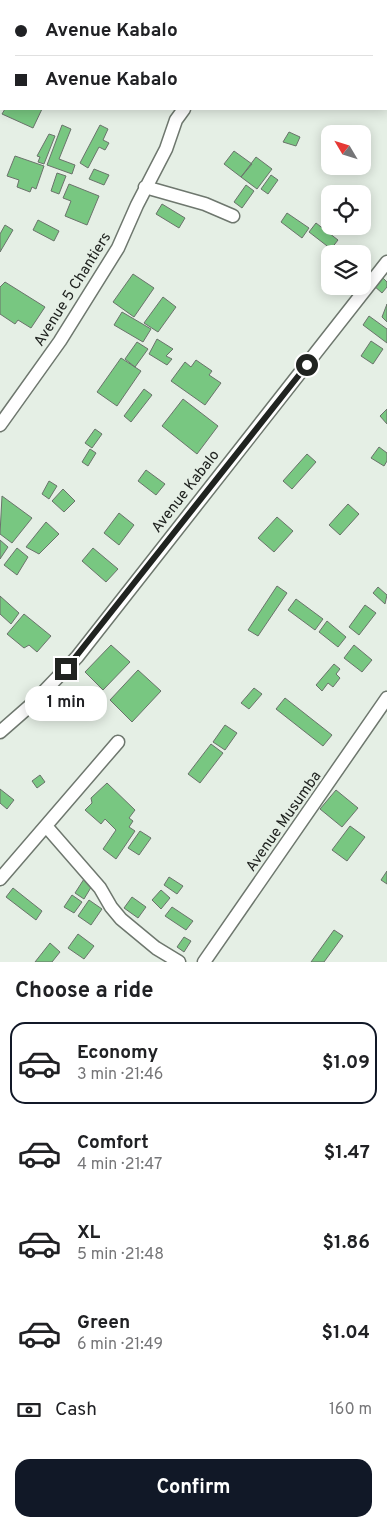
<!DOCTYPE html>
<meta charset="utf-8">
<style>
body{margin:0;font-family:Overpass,sans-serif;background:#f2f2f2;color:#202124;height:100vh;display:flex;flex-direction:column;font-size:19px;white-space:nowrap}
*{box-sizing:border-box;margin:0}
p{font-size:16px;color:#757577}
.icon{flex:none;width:28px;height:28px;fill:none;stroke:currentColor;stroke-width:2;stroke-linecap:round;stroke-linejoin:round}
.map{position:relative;height:962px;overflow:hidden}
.details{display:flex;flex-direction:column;background:#fff;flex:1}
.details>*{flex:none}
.hud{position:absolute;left:0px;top:0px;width:388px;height:110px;box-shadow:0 2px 12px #0003;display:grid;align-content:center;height:110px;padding:0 15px;background:#fff}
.needle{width:32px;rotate:308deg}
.fabs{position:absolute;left:321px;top:125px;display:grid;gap:10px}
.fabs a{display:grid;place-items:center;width:50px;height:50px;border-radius:10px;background:#fff;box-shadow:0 2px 12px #0003;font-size:25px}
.end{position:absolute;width:22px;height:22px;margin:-11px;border:6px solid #202320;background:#fff;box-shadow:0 0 0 2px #fff}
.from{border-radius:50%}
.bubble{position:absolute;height:35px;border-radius:15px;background:#fff;box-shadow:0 2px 12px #0003;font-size:16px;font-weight:700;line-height:35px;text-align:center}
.hud b{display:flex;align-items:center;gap:18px;height:48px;font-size:19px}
.hud b+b{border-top:1px solid #e0e0e0}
.hud i{width:12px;height:12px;background:#202124}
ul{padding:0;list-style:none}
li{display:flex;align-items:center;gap:15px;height:82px;margin:0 10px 8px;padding:0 5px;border:2px solid transparent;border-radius:15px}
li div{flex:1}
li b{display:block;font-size:19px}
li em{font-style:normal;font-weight:700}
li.active{border-color:#111827}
li>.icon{width:45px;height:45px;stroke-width:1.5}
h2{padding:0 15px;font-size:22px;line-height:60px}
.pay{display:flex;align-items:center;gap:12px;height:55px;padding:0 15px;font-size:19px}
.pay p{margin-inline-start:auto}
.primary-button{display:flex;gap:10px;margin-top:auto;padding:10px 15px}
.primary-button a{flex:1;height:58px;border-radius:15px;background:#111827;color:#fff;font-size:20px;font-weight:700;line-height:58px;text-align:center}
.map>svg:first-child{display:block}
</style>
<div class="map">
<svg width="387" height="962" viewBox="0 0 387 962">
<rect width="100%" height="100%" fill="#e5efe5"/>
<path fill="#78c781" stroke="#6a736b" d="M5 109H42L33 128 2 114Z
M62 125 71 129 59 159 75 165 72 174 47 165Z
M100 125 108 129 103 140 109 143 105 150 99 147 88 168 80 163Z
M289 132 300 137 296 146 283 142Z
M49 134 55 136 44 164 38 162 40 157 37 156Z
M234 151 252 164 241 177 224 164Z
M15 156 44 166 36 189 32 187 30 192 17 187 19 180 7 176Z
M256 157 272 169 257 189 241 177Z
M94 169 109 175 104 185 89 179Z
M57 173 66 176 59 194 51 191Z
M271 175 278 180 268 194 261 189Z
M69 184 99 196 87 225 65 216 71 201 63 198Z
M246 185 254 191 242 208 234 202Z
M162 204 185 218 179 228 156 214Z
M287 213 309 228 302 238 281 222Z
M38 220 59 231 54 241 33 230Z
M316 223 338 240 331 249 309 232Z
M5 225 13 230 0 252V234Z
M133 274 154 288 134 317 113 302Z
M381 276 387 282V287L382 293 373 285Z
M5 282 45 307 31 328 18 320 15 324 0 314V287Z
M163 297 176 307 158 332 144 323Z
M387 304V322L382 317Z
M122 312 151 329 143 342 114 325Z
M369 316 387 329V343L363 325Z
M157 339 173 349 166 356 172 359 167 365 149 354Z
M371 341 383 349 373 364 361 356Z
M137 342 148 349 135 367 125 359Z
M121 358 141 371 117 406 97 392Z
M196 360 212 371 209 375 221 383 205 405 171 381 185 362 191 367Z
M144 389 152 395 131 422 124 416Z
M183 399 218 426 197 454 162 426Z
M387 409V424L380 416Z
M95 429 102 434 92 448 85 443Z
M379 447 387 453V461L384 466 371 458Z
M90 449 96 453 88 466 82 462Z
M307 454 316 462 292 489 283 481Z
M146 470 165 484 156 495 138 481Z
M49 481 57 486 49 499 42 494Z
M63 489 75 501 64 512 52 501Z
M2 496 32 518 12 543 0 534Z
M348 504 359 514 340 535 329 525Z
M119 513 134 525 119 545 104 533Z
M277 517 293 531 274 552 258 538Z
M46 522 59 534 39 554 26 547Z
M0 540 8 547 0 559Z
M17 548 28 557 17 575 4 565Z
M93 548 118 569 106 582 82 561Z
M277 586 287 593 258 636 248 630Z
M378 587 387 595 385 604 373 593Z
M0 596 19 613 11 624 0 614Z
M296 599 323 619 315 630 288 610Z
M365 605 376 613 359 635 349 627Z
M24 614 51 636 37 652 29 645 24 648 7 634Z
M327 621 346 637 338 647 319 632Z
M111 645 130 662 103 690 85 672Z
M354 645 372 660 362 672 344 658Z
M334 664 340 669 336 674 340 678 333 687 328 683 322 691 316 685Z
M138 670 161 691 132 722 110 700Z
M254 688 262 694 249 709 241 703Z
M285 698 332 735 323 746 276 709Z
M225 725 237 733 225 750 213 742Z
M211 744 223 753 200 783 188 774Z
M40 775 45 782 37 788 32 781Z
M107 783 135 810 129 818 133 821 129 827 135 831 116 859 103 849 116 830 105 819 101 824 85 810 92 803 91 798Z
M0 789 14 800 7 809 0 803Z
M336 790 358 808 342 827 320 809Z
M350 826 365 837 347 861 332 850Z
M140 831 151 838 139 855 128 848Z
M387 871V884L381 880Z
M169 877 183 886 177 894 164 885Z
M84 879 93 884 84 899 75 893Z
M13 888 42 911 36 920 6 897Z
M161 890 170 898 161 909 152 900Z
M72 895 82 902 74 913 64 907Z
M132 897 146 907 138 918 124 908Z
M89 900 102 909 91 925 78 916Z
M172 907 193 921 186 930 165 916Z
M334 930 343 936 324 962H311Z
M78 934 94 946 84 959 68 948Z
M184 937 191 941 184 952 177 947Z
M50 943 60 952 52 962H35Z"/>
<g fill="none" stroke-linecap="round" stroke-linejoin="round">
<defs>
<path id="street" d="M54 1 55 0
M255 1 256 0
M0 99 1 97
M145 187 205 204 233 216
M0 425 60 341 118 248 137 205 166 149 176 120 184 109
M0 732 32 704 77 657 387 262
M46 826 100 888 111 907 121 919 156 948 179 962
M0 879 118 742
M204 962 387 698"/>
</defs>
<use href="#street" stroke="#6e776e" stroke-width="15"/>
<use href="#street" stroke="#fff" stroke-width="12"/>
</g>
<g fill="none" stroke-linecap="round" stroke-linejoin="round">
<path stroke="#202320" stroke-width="6" d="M66 669 307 365"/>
</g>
<g text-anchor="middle" stroke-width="5" stroke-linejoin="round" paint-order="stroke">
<g font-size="15" fill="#202320" stroke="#e5efe5">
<text transform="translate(72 289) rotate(-58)" y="5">Avenue 5 Chantiers</text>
<text transform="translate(185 491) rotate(-52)" y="5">Avenue Kabalo</text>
<text transform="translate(283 821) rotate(-55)" y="5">Avenue Musumba</text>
</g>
</g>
</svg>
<div class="fabs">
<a><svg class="needle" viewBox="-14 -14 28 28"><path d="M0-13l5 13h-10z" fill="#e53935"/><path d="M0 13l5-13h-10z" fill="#757577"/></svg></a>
<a><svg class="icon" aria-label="locate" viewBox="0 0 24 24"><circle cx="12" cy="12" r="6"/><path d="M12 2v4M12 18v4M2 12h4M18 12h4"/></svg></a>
<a><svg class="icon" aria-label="layers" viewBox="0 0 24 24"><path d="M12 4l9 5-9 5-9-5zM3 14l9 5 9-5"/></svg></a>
</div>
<i class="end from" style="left:307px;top:365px"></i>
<i class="end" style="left:66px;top:669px"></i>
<div class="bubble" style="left:25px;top:686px;width:82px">1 min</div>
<div class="hud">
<b><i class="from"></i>Avenue Kabalo</b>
<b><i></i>Avenue Kabalo</b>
</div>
</div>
<section class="details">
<h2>Choose a ride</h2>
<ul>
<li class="active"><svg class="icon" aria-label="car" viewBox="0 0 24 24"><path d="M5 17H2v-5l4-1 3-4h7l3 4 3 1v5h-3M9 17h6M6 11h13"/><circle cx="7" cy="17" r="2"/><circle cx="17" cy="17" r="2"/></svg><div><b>Economy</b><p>3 min · 21:46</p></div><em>$1.09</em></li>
<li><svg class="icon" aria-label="car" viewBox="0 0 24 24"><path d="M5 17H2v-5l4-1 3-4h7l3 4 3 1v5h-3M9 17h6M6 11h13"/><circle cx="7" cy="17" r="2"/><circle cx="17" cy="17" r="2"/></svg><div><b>Comfort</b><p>4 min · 21:47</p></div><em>$1.47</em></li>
<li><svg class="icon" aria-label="car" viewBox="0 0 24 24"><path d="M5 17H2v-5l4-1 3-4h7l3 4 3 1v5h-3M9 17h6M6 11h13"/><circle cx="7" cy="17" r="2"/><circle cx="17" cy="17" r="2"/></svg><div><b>XL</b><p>5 min · 21:48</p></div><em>$1.86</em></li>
<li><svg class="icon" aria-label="car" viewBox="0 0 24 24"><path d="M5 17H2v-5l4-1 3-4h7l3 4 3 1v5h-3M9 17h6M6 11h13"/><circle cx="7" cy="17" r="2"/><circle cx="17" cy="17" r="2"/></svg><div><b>Green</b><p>6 min · 21:49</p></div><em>$1.04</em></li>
</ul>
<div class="pay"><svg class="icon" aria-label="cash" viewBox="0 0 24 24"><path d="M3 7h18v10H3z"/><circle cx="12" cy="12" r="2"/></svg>Cash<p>160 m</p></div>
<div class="primary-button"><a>Confirm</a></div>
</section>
